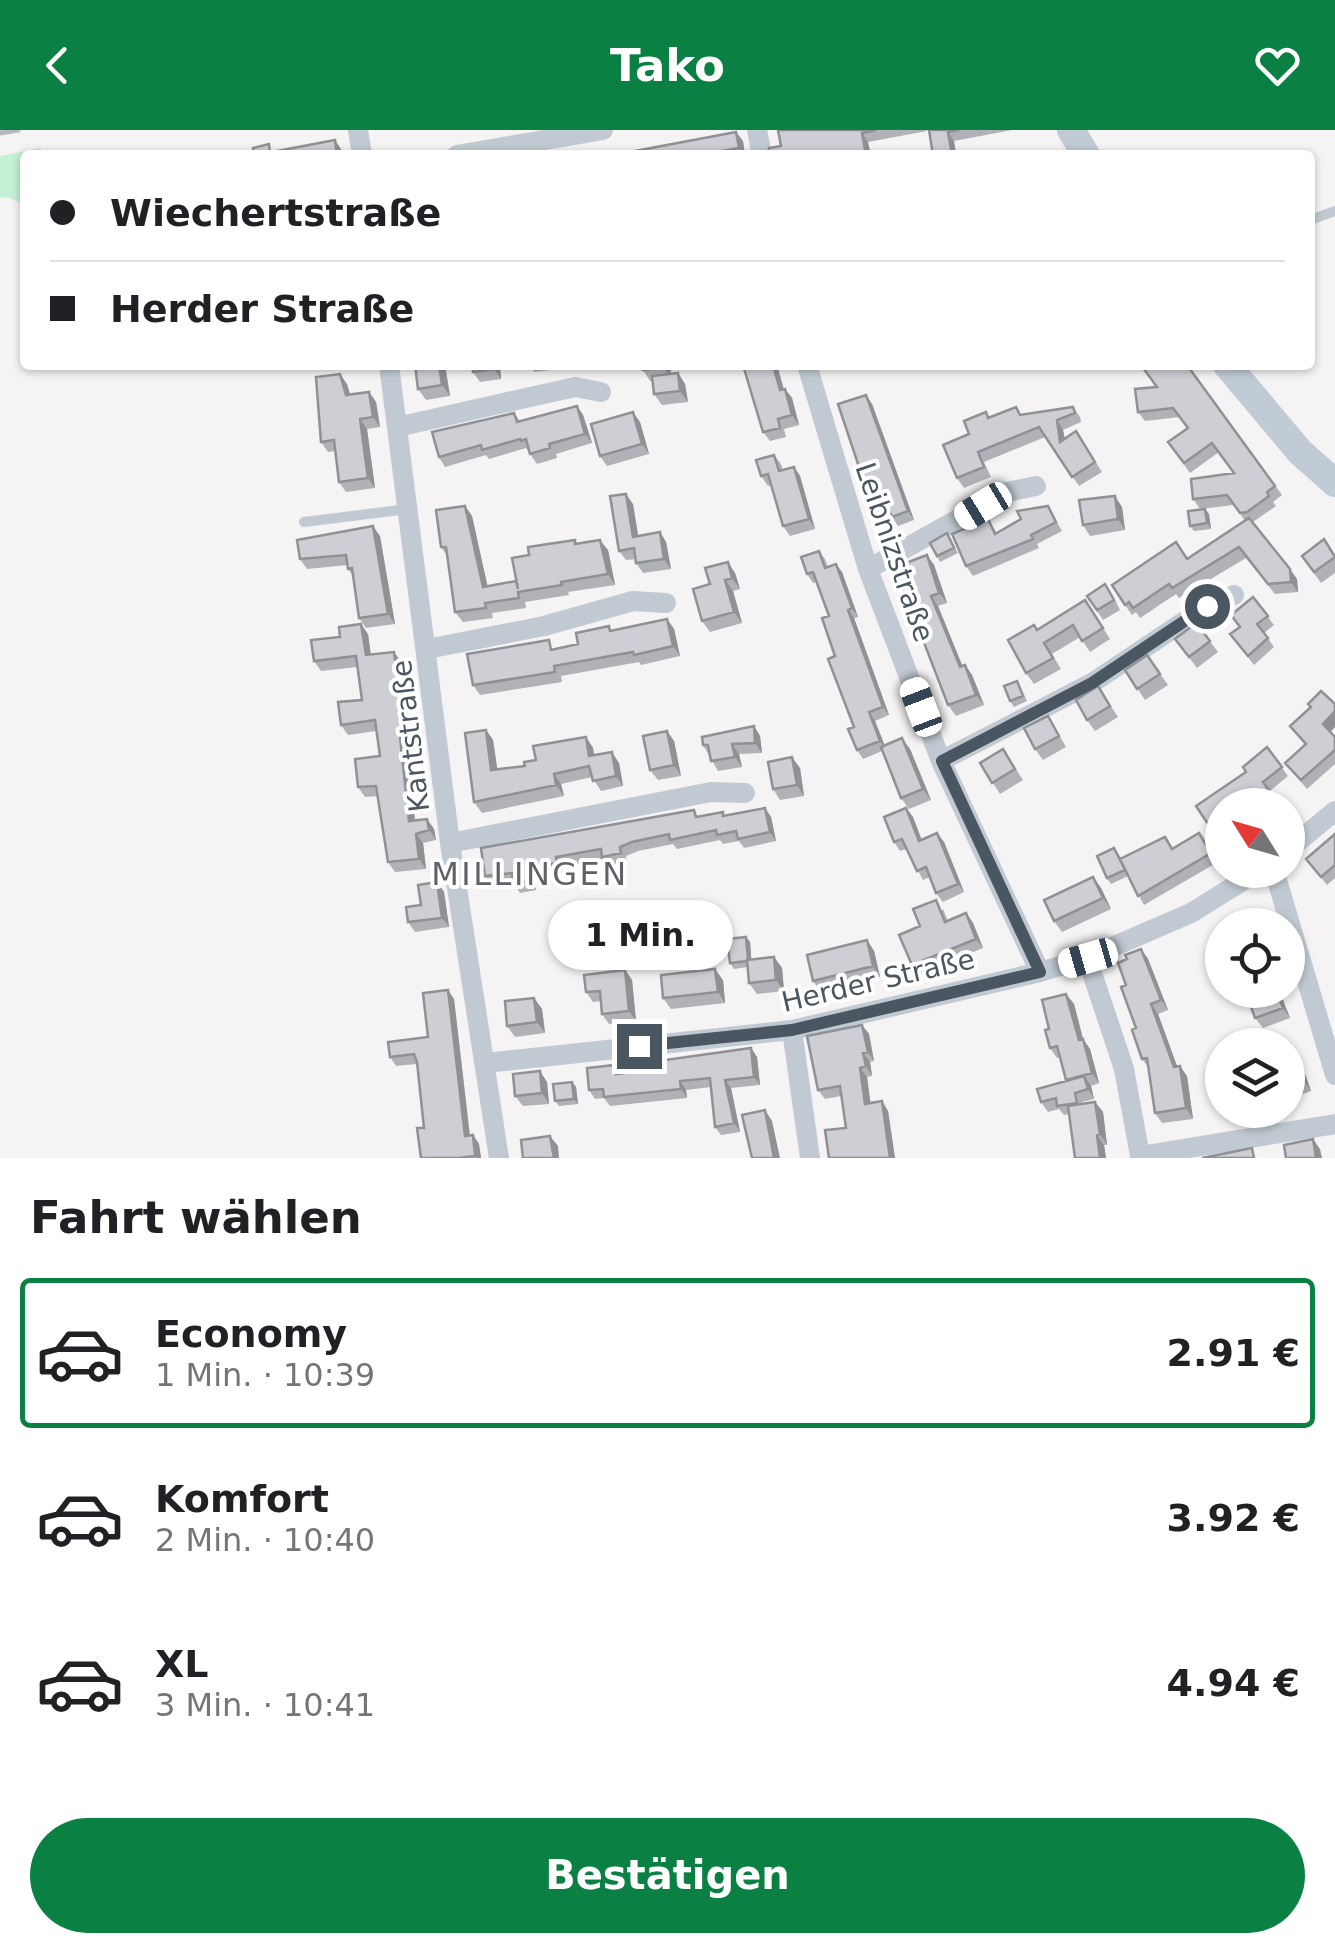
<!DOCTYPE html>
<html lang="de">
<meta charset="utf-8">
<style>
body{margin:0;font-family:"DejaVu Sans",sans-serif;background:#f6f6f6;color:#202124;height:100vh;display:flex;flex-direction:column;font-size:38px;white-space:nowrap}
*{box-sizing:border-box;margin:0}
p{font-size:32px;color:#757577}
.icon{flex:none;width:55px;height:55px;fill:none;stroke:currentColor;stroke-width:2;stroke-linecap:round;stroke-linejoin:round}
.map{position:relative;height:1028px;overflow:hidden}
.drawer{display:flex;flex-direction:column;background:#fff;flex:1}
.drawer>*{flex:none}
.top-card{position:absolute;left:20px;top:20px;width:1295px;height:220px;border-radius:10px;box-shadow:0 2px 8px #0004;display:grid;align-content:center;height:220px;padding:0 30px;background:#fff}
.needle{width:65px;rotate:307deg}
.tools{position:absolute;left:1205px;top:658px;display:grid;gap:20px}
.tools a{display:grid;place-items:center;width:100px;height:100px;border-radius:50%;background:#fff;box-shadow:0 2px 8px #0004;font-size:50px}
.end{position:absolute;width:45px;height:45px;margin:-22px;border:12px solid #4a5661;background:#fff;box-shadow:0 0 0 5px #fff}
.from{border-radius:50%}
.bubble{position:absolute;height:70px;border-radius:35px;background:#fff;box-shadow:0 2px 8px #0004;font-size:32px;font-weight:600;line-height:70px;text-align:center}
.car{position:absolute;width:30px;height:60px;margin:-30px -15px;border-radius:12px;box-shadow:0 0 8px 2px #0007;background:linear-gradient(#fff 24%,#345 0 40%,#fff 0 76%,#345 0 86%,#fff 0)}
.top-card b{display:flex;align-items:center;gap:35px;height:95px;font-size:38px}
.top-card b+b{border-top:2px solid #e0e0e0}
.top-card i{width:25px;height:25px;background:#202124}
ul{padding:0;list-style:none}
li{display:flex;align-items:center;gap:30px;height:150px;margin:0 20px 15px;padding:0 10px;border:5px solid transparent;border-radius:10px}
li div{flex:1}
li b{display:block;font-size:38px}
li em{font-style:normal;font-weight:600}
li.active{border-color:#0b8043}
li>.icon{width:90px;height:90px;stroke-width:1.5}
h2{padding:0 30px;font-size:45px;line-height:120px}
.primary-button{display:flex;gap:20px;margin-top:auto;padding:20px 30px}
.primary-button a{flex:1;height:115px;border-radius:60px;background:#0b8043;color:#fff;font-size:40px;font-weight:600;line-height:115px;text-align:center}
header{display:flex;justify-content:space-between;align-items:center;height:130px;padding:0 30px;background:#0b8043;color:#fff;font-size:45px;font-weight:600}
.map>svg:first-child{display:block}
</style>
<header><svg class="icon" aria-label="back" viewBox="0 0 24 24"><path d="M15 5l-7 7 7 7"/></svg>Tako<svg class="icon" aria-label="heart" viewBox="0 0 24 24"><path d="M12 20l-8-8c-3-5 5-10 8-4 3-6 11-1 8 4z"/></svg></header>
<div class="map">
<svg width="1335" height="1028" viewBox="0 0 1335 1028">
<rect width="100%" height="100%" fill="#f5f3f3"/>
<path fill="#c3f1d5" d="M41 18V25H25V75L7 67 0 68V26Z"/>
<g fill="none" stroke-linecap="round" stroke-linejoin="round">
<path stroke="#c1cad2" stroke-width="10" d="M1310 90 1335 81
M304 392 408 379"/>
<path stroke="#c1cad2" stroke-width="20" d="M358 0 362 25
M757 0 762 25
M457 25 603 0
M389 235 450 713 499 1028
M807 235 868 439 941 631 1040 842
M397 297 575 257 601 262
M868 439 1007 362 1036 356
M427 519 544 496 633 471 666 473
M941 631 1092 553 1207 476 1234 465
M450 713 711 662 745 663
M1288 720 1335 681
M1274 740 1335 945
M1087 828 1124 939 1140 1026 1335 994
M792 900 810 1028
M486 933 792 900 1040 842 1087 828 1191 783 1260 740"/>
<path stroke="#c1cbd6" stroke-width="28" d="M1071 0 1086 25
M1227 235 1300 322 1335 353"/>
<path stroke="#b5b8bd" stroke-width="5" d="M0 3 18 0"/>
</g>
<path fill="#b0b2b7" d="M778 0H927V1L868 12 781 16Z
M929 0H1012L954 11 956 25H933Z
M736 2 743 11 745 25H614Z
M445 235 450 266 426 270 418 259Z
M500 235 501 249 480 252 473 242Z
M530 235H558L559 239 534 242Z
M642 235H670L671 243H678L685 254 688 272 662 275 654 264 652 251H650L643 240Z
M743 235H777L784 259 792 268 799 295 784 299 786 307 770 311 763 302Z
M1187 235 1282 365 1273 372 1276 376 1253 392 1297 449 1298 462 1275 464 1246 428 1179 468 1176 464 1140 488 1136 482 1132 485 1125 475 1187 429 1245 391 1234 375 1200 379 1193 369 1234 343 1219 322 1190 343 1168 312 1187 298 1180 287 1145 291 1138 282 1157 257Z
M347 254 350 265 369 262 376 272 380 297 367 299 375 358 346 362 339 352 335 321 328 322 321 312Z
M866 265 872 274 914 390 898 396 892 387 889 378 878 382 871 373Z
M577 276 583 285 592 313 556 324 557 328 537 334 526 318 489 329 486 325 445 337 439 327 514 283 520 291Z
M1073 277 1080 287 1081 292 1063 300 1065 309 1076 301 1102 342 1079 356 1045 307 984 332 991 347 964 358 957 348 969 304 986 282 990 288 1022 285Z
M640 292 649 324 607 336 600 326Z
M774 325 781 334 783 340 794 337 800 346 815 399 790 406 783 396 771 355 768 356 761 346Z
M633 374 638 406 660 402 666 412 671 439 643 443 636 433V429L626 430 619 421Z
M465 376 472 386 487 456 516 451 529 425 575 410 577 413 608 420 615 455 568 462 569 465 525 472 526 478 492 483 493 488 463 492 455 482 448 427 441 417Z
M1048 376 1062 401 1037 414 1039 418 973 446 966 436 988 389 997 403Z
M1122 377 1125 400 1090 406 1083 395Z
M1205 379 1209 384 1211 399 1194 401 1190 396Z
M947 403 958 423 940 432 937 426Z
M380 406 395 494 366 498 359 488 354 447 348 439V435L307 439 300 429Z
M819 421 825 429 828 437 842 442 858 487 854 488 889 585 875 591 885 616 910 619 931 670 909 679 901 668 882 621 863 629 857 620 854 597 835 526 829 486 817 452 813 453 807 444Z
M1335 424V443L1321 453 1302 426Z
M927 425 934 435 947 473 938 476 962 536 965 535 972 545 984 575 956 586 948 575 895 437Z
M735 443 740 459 733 461 742 493 710 502 702 491 710 454Z
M1112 464 1120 480 1103 490 1087 466Z
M1253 467 1274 495 1264 503 1274 517 1254 535 1230 504 1240 497Z
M1085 470 1110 509 1090 522 1080 507 1052 524 1061 539 1034 554 1026 543 1038 500Z
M667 489 674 499 680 526 641 535 639 532 561 546 562 552 480 565 473 555 555 519 578 514 612 501Z
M1196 493 1218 522 1197 538 1175 509Z
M368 504 371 525 394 522 401 532 411 608H406L415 691 427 689 434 699 436 710 423 713 426 739 395 742 388 732 378 666 365 667 358 657 380 626 376 601 348 605 341 595 362 570 357 537 321 541 314 531Z
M1147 525 1168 555 1145 570 1125 540Z
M1020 556 1027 571 1014 577 1010 571Z
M1098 556 1118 587 1095 601 1087 590Z
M1335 574V597L1330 602 1335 607V634L1307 659 1285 633 1305 615 1290 596Z
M1048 586 1066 617 1043 630 1035 619Z
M754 596 760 606 762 623 739 624 742 637 718 641 703 615Z
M486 600 493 610 497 639 525 636 586 607 593 618 594 625 619 633 623 656 601 661 592 647 561 654 564 666 482 683 474 672Z
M667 601 674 611 681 646 658 650 650 640Z
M1267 617 1288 646 1270 661 1222 675V702L1216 707 1196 676 1246 642Z
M1003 619 1023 650 1000 664 980 633Z
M800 638 804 666 780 670 773 659Z
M765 678 771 687 776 711 744 718 739 711 723 714 720 710 677 719 673 714 638 721 626 726 627 732 609 736 604 729 562 737 563 742 534 748 536 760 520 763 513 752 491 755 485 746 699 687 725 686Z
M906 678 913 687 922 710 937 703 944 712 964 762 943 772 936 763 930 747 923 750 906 719 900 721 894 712Z
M1199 703 1218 732 1144 775 1128 746 1111 754 1107 748 1118 723 1121 728 1173 718Z
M1335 704V748L1327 755 1306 729Z
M1093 747 1101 758 1111 779 1062 802 1054 791Z
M437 752 444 762 449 797 415 802 408 792Z
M943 779 948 791 966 783 973 793 983 818 919 845 912 835 920 796Z
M746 807 750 812 751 829 774 827 782 838 784 861 757 864 749 853 747 837 734 839 730 833Z
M867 810 874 821 880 847 821 862 813 851Z
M1141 819 1148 829 1168 880 1158 884 1177 936 1187 946 1193 989 1162 993 1155 983 1148 937 1142 929 1126 855 1127 829Z
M625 840 632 850 636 891 609 894 602 884 601 871 593 872 586 862Z
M723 850 725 873 671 879 663 868Z
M1279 860 1290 888 1263 898 1255 888Z
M1066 864 1074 874 1083 909 1090 919 1099 953 1091 956 1094 969 1082 972V974L1095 972 1103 982 1107 1015H1104L1106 1028H1075L1069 984 1064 985 1059 979 1048 982 1041 972 1066 951 1060 928H1057L1050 918 1049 899Z
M534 868 542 879 545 903 515 907 507 896Z
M454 869 470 1006 473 1005 479 1014 481 1028H421L424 998 417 934 396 936 390 927 428 907Z
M862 895 869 904 874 931 870 932 872 946 867 947 870 973 882 971 888 981 895 1028H829L846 998 841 966 825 969 818 960Z
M1288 915 1298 924 1311 961 1288 970Z
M751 918 757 927 760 955 731 958 740 1002 721 1005 715 997 711 957 686 960 687 968 610 976 604 968 595 969 589 960 620 943 659 939Z
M547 952 549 974 523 976 515 966Z
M572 952 576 957 578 974 559 976 555 971Z"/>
<path fill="#909195" d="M736 2 743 11 745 25 739 18Z
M948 2 954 11 956 25H952Z
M862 3 868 12 871 25H866Z
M335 10 341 19 342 25H337Z
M439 235H445L450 266 442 255Z
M494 235H500L501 249 494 239Z
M663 235H670L671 248 663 237Z
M773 235H777L786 269 780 260Z
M678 243 685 254 688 272 680 261Z
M340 244 347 254 353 275 346 265Z
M785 259 792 268 799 295 792 285Z
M369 262 376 272 380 297 373 287Z
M866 265 872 274 914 390 908 381Z
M577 276 583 285 592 313 585 304Z
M633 282 640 292 649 324 642 314Z
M360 289 367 299 375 358 368 348Z
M1057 290 1063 300 1067 321 1060 312Z
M794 337 800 346 815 399 809 389Z
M626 364 633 374 640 417 633 407Z
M1115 366 1122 377 1125 400 1118 389Z
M465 376 472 386 490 467 483 457Z
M1205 379 1209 384 1211 399 1207 393Z
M373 396 380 406 395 494 388 484Z
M660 402 666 412 671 439 664 429Z
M600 410 608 420 615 455 608 444Z
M927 425 934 435 947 473 939 463Z
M728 432 735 443 740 459 732 448Z
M836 434 842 442 858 487 852 478Z
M1290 439 1297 449 1298 462 1291 452Z
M725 450 733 461 742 493 734 482Z
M931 466 938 476 967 547 960 537Z
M848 480 854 488 889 585 883 577Z
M667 489 674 499 680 526 673 516Z
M361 494 368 504 372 535 366 525Z
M394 522 401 532 411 608 404 598Z
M965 535 972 545 984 575 976 565Z
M1335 581V597L1329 603 1323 594Z
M869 582 875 591 886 619 880 611Z
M754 596 760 606 762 623 755 613Z
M399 598 406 608 416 701 409 691Z
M486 600 493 610 499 650 491 640Z
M667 601 674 611 681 646 674 635Z
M586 607 593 618 596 636 589 626Z
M902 608 910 619 931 670 923 659Z
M732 614 739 624 742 637 735 627Z
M612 622 619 633 623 656 616 646Z
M792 627 800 638 804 666 797 655Z
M554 644 561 654 564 666 556 655Z
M765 678 771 687 776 711 770 702Z
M906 678 913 687 925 720 919 711Z
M427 689 434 699 436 710 429 700Z
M937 703 944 712 964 762 958 754Z
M416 704 423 713 426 739 419 729Z
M527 738 534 748 536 760 530 751Z
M1093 747 1101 758 1111 779 1103 768Z
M437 752 444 762 449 797 442 788Z
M966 783 973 793 983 818 976 809Z
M746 807 750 812 752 837 748 831Z
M867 810 874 821 880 847 873 836Z
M1141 819 1148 829 1168 880 1161 870Z
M774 827 782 838 784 861 776 850Z
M715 839 723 850 725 873 718 862Z
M625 840 632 850 636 891 629 881Z
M448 860 454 869 471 1016 465 1006Z
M1276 860H1279L1290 888 1283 878Z
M1066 864 1074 874 1083 909 1090 919 1099 953 1092 943 1079 910Z
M534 868 542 879 545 903 537 892Z
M1151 874 1158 884 1181 947 1174 937Z
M862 895 869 904 874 931 868 922Z
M1290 914 1298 924 1311 961 1304 951Z
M751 918 757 927 760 955 754 947Z
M863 923 870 932 872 946 866 936Z
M1180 936 1187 946 1193 989 1186 978Z
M860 938 867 947 872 983 865 974Z
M540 941 547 952 549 974 542 963Z
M1084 946 1091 956 1094 969 1088 959Z
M725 950 731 958 740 1002 734 993Z
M680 951 686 960 687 968 681 959Z
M572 952 576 957 578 974 574 969Z
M882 971 888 981 895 1028H890Z
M1095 972 1103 982 1107 1015 1100 1004Z
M765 980 772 991 780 1028H774Z
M473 1005 479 1014 481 1028H477L475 1026Z
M1097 1005 1104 1015 1106 1028H1100Z
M550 1006 558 1016 559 1028H554Z
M1313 1009 1320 1019 1322 1028H1316Z"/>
<path fill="#cdcfd5" stroke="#909195" stroke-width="2.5" d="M778 0H876L862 3 866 25H768L769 18 781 16Z
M929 0H959L948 2 952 25H933Z
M736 2 739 18 722 21 723 25H614Z
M335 10 337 25H273L272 22Z
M269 14 270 25H254L253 18Z
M415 235H439L442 255 418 259Z
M472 235H494V239L473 242Z
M642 235H663V237L643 240Z
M743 235H773L780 260 785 259 792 285 778 289 780 298 763 302Z
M1141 235H1187L1275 356 1267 362 1269 366 1247 382 1240 383 1227 365 1193 369 1191 349 1234 343 1212 313 1184 333 1168 312 1188 298 1173 278 1138 282 1135 259 1157 257Z
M678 243 680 261 654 264 652 246Z
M340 244 346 265 369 262 373 287 360 289 368 348 339 352 334 310 321 312 316 247Z
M866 265 908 381 892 387 885 368 871 373 838 274Z
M577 276 585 304 549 314 550 318 530 324 526 309 521 311 520 309 482 320 481 315 439 327 432 302 514 283 517 292Z
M1016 277 1020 285 1073 277 1075 283 1057 290 1060 312 1076 301 1095 332 1072 347 1039 297 978 322 984 337 957 348 943 315 969 304 964 291 986 282 988 288Z
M633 282 642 314 600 326 591 294Z
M774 325 779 341 794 337 809 389 783 396 768 344 761 346 756 330Z
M626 364 633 407 660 402 664 429 636 433 634 418 619 421 610 366Z
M1115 366 1118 389 1083 395 1079 370Z
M465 376 483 457 516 451 518 459 512 428 529 425 528 417 575 410V414L600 410 608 444 561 452 562 455 518 462 519 468 485 473 486 478 455 482 446 417H441L436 380Z
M1048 376 1056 392 1031 405 1033 409 966 436 952 404 988 389 995 404 1021 389 1017 381Z
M1205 379 1207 393 1190 396 1188 381Z
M1249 388 1290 439 1291 452 1268 454 1239 417 1172 458 1169 454 1133 478 1129 472 1125 475 1112 455 1176 412 1187 429Z
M373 396 388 484 359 488 352 438 348 439 346 425 300 429 297 410Z
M947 403 954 418 937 426 930 413Z
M1324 409 1335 427 1314 442 1302 426Z
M819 421 825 438 836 434 852 478 848 480 883 577 869 582 880 611 857 620 848 599 854 597 828 529 835 526 822 488 829 486 813 442 807 444 801 427Z
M927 425 939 463 931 466 960 537 965 535 976 565 948 575 895 437Z
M728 432 732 448 725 450 734 482 702 491 693 459 710 454 705 438Z
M1105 454 1114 470 1097 480 1087 466Z
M1253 467 1268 486 1257 494 1268 508 1248 526 1230 504 1240 497 1231 485Z
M1085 470 1103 498 1082 511 1073 495 1044 513 1053 528 1026 543 1008 510 1034 495 1037 500Z
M667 489 673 516 634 525 633 522 554 536 555 542 473 555 467 524 549 510 551 520 578 514 576 503 609 496 610 501Z
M1196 493 1210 511 1189 527 1175 509Z
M361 494 366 525 394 522 404 598H399L409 691 427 689 429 700 416 704 419 729 388 732 376 656 358 657 355 629 380 626 375 590 341 595 338 572 362 570 356 526 314 531 311 510 340 507 339 497Z
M1147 525 1160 544 1137 559 1125 540Z
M1017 551 1023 566 1010 571 1004 556Z
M1098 556 1110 576 1087 590 1076 570Z
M1321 561 1335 574V581L1323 594 1335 607V620L1301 650 1285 633 1306 614 1290 596 1311 577 1308 574Z
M1048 586 1059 606 1035 619 1024 598Z
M754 596 755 613 732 614 735 627 711 631 708 615H703L702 607Z
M486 600 491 640 525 636 524 632 536 630 533 616 586 607 589 626 612 622 616 646 593 651 589 636 554 644 556 655 474 672 465 603Z
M667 601 674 635 650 640 643 606Z
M902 608 923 659 901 668 881 617Z
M1267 617 1282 637 1263 652 1279 675H1222V689L1210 697 1196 676 1246 642 1243 637Z
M1003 619 1015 639 992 653 980 633Z
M792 627 797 655 773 659 768 632Z
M765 678 770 702 738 709 736 701 717 705 716 700 670 710 669 704 632 712 620 717 621 723 602 727 601 719 556 727 557 733 527 738 530 751 513 754 512 743 485 746 481 718 694 680 696 687 723 682V686Z
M906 678 919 711 937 703 958 754 936 763 926 737 917 741 902 709 894 712 884 687Z
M1199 703 1211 723 1138 766 1120 729 1165 707 1172 719Z
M1335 704V735L1321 747 1306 729Z
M1114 718 1125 740 1107 748 1097 726Z
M1093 747 1103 768 1054 791 1044 770Z
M437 752 442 788 408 792 406 777 421 775 418 755Z
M936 770 945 792 966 783 976 809 912 835 899 805 920 796 913 779Z
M1260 786 1263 795H1238V792Z
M746 807 748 830 747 831 730 833 727 809Z
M867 810 873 836 813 851 807 825Z
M1141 819 1161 870 1151 874 1174 937 1180 936 1186 978 1155 983 1147 928 1142 929 1132 900 1136 898 1121 857 1126 855 1118 833 1127 829 1125 825Z
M774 827 776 850 749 853 747 830Z
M715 839 718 862 663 868 661 845Z
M625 840 629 881 602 884 600 861 586 862 584 845Z
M448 860 465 1006 473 1005 475 1026 458 1028H421L417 998H424L417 932 414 924 390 927 388 912 428 907 423 863Z
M1245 860H1276L1283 878 1255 888Z
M1066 864 1079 910 1083 909 1092 943 1066 950 1057 916 1050 918 1045 900 1049 899 1042 870Z
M534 868 537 892 507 896 505 871Z
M862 895 868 922 863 923 866 936 860 938 865 974 882 971 890 1028H829L825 1000 846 998 840 956 818 960 807 906Z
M1281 908 1283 915H1264Z
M1290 914 1304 951 1288 957V915Z
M751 918 754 947 725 950 734 993 715 997 710 948 680 951 681 959 604 967 603 959 589 960 587 938 615 935 616 944 659 939 658 931Z
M540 941 542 963 515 966 513 944Z
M1084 946 1088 959 1075 963 1077 973 1057 976 1056 968 1041 972 1037 959Z
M572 952 574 969 555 971 553 954Z
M1095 972 1100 1004 1097 1005 1100 1028H1075L1068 976Z
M765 980 774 1028H752L742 985Z
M550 1006 554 1028H523L521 1010Z
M1313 1009 1316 1028H1286L1284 1015Z
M1252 1018 1254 1028H1202Z"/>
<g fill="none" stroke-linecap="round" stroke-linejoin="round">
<path stroke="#4a5661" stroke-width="12" d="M639 916 792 900 1040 842 942 631 1092 553 1207 476"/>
</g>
<g text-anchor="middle" stroke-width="8" stroke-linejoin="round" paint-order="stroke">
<g font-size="28" fill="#4a5661" stroke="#fff">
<text transform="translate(895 422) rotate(71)" y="10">Leibnizstraße</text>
<text transform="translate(410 606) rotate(-97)" y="10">Kantstraße</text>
<text transform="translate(878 850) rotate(-13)" y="10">Herder Straße</text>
</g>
<g font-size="32" letter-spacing="2.5" fill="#5f6368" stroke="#fff">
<text x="530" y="755">MILLINGEN</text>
</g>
</g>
</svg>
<div class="tools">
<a><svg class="needle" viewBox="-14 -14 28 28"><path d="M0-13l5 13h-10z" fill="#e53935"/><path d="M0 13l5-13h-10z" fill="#757577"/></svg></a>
<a><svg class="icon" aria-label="locate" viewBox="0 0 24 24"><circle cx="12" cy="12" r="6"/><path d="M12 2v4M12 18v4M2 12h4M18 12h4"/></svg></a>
<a><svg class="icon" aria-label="layers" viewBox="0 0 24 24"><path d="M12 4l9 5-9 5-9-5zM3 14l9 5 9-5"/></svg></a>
</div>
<i class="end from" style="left:1207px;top:476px"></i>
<i class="end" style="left:639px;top:916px"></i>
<div class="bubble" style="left:548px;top:770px;width:185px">1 Min.</div>
<i class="car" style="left:983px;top:376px;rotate:239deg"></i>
<i class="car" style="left:921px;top:577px;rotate:339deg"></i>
<i class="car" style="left:1088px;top:828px;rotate:254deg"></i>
<div class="top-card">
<b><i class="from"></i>Wiechertstraße</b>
<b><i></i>Herder Straße</b>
</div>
</div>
<section class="drawer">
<h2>Fahrt wählen</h2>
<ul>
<li class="active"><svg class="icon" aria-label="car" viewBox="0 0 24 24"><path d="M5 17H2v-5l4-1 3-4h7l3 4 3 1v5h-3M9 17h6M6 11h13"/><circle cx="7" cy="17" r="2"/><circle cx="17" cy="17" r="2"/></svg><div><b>Economy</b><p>1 Min. · 10:39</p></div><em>2.91 €</em></li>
<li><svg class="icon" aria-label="car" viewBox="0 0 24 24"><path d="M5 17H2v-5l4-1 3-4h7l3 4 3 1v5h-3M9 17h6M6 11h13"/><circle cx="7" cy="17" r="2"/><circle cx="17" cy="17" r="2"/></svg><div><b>Komfort</b><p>2 Min. · 10:40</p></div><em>3.92 €</em></li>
<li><svg class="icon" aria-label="car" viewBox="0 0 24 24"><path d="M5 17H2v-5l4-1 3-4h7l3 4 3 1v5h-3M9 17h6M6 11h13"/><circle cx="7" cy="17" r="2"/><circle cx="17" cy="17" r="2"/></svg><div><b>XL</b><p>3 Min. · 10:41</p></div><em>4.94 €</em></li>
</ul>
<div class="primary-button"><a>Bestätigen</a></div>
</section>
